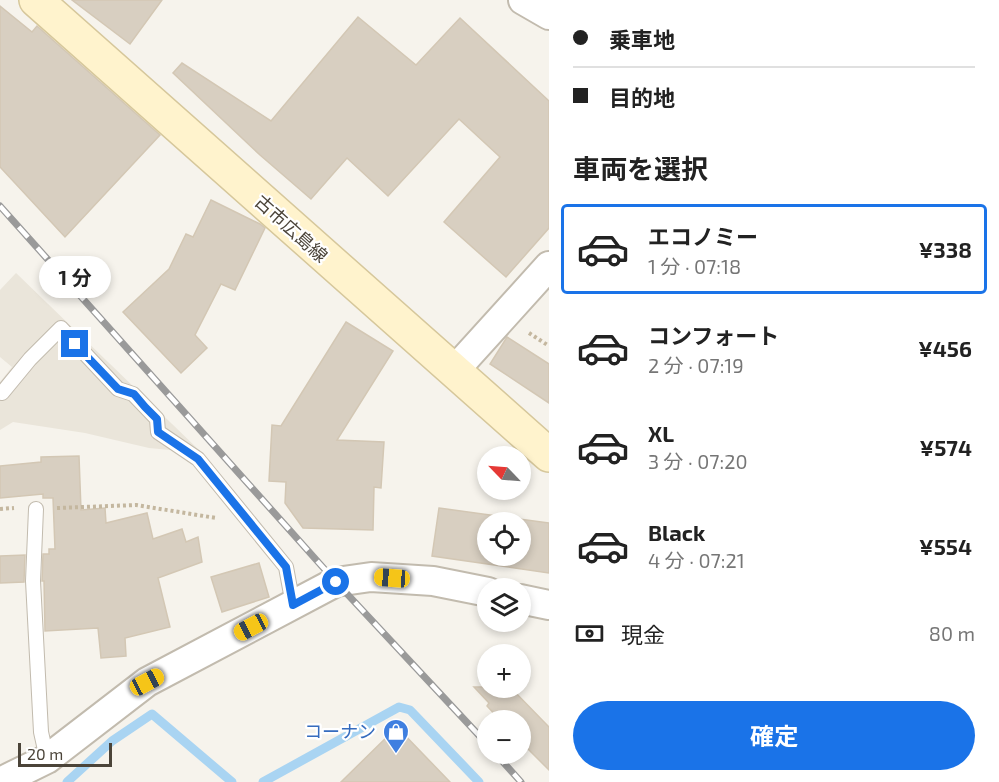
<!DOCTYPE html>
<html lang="ja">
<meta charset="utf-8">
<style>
body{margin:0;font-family:"Exo 2","Noto Sans JP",sans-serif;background:#f2f2f2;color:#222;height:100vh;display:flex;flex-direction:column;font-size:22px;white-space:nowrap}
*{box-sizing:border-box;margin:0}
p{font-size:20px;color:#767676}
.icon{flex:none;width:33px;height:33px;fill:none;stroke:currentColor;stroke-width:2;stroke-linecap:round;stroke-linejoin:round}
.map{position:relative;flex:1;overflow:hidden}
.details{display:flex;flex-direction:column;background:#fff;width:450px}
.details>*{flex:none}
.hud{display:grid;align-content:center;height:132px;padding:0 24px;background:#fff}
.needle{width:39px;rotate:295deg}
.fabs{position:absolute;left:477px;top:446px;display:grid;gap:12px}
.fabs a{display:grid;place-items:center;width:54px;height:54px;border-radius:50%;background:#fff;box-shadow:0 3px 9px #0003;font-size:30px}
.scale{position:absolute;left:18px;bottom:15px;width:94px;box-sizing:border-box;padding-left:6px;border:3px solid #4b4439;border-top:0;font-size:16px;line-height:21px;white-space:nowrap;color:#4b4439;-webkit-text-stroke:4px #fff;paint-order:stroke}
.end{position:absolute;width:27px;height:27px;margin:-14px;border:8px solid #1a73e8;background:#fff;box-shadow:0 0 0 3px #fff}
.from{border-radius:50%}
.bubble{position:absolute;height:42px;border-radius:21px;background:#fff;box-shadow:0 3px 9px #0003;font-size:20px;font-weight:700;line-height:42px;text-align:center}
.car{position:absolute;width:18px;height:36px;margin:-18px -9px;border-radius:8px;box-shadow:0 0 4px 2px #0007;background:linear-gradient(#f5c518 24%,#345 0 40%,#f5c518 0 76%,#345 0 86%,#f5c518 0)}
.hud b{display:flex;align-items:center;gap:21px;height:57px;font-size:22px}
.hud b+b{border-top:2px solid #e0e0e0}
.hud i{width:15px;height:15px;background:#222}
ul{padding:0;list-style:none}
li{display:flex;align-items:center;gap:18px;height:90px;margin:0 12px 9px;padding:0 12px;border:3px solid transparent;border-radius:6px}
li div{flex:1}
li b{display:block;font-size:22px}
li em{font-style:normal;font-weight:700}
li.current{border-color:#1a73e8}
li>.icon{width:54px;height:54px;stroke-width:1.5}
h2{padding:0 24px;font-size:27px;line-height:72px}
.pay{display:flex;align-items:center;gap:15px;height:66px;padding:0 24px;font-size:22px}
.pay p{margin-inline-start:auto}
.cta{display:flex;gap:12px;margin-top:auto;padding:12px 24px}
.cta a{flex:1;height:69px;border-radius:36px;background:#1a73e8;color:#fff;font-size:24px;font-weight:700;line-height:69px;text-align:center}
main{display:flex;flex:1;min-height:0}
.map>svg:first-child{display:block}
</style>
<main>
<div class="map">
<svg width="549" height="782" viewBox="0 0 549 782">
<rect width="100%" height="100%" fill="#f6f3ec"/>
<path fill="#eae5da" d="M16 273 202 453 149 448 85 433 13 422 0 430V382L12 367 0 357V290Z"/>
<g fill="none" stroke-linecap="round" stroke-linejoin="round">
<path stroke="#a9d4f2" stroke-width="9" d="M67 782 112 741 152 714 232 782
M263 782 399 707 410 710 479 782"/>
</g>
<path fill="#d8cfc1" stroke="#d3c7b4" stroke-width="1.5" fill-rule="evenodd" d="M72 0H162L130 44Z
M0 6 32 32 37 26 160 135 65 237 0 167Z
M358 17 416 65 460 18 549 101V228L506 277 444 222 500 157 459 119 388 196 347 158 311 199 260 155 173 73 182 63 271 121Z
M211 200 260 224 265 228 235 290 221 284 195 335 207 348 181 373 123 312 169 269 186 234 193 237Z
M346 322 393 351 337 440 384 442 381 488 374 487 373 530 303 528 285 503 286 482 269 481 272 425 281 426Z
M507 337 549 364V403L490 364Z
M79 456 81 510 105 508 106 523 147 513 153 539 182 529 186 542 198 537 202 562 158 578 170 627 125 638 126 656 101 658 98 628 45 631 44 581H42L43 554H49V549H55L53 498H43V494L0 498V466L41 462V457Z
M439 508 549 523V573L432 556ZM488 522H520V555H488Z
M25 555 24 582 0 583V556Z
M259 563 269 597 222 612 211 577Z
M474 687H510L549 727V770L520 741V720H500L487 706 489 703Z
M397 727 450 782H341Z"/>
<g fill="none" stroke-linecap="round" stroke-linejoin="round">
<defs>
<path id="service" d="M2 393 30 359 61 328 118 389 133 394 157 419 158 432 198 459 286 567 293 605
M36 509 33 581 41 732 47 759"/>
<path id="minor" d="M523 0 549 15
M453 372 549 266
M520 599 549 605
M0 782 47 759 147 682 336 582 371 577 433 581 488 592"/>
<path id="secondary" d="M36 0 549 455"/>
</defs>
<use href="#service" stroke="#c2bbae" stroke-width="16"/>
<use href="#minor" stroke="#c2bbae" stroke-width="32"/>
<use href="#secondary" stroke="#d6c79b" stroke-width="36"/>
<path stroke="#c4b79f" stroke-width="4" stroke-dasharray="3 3" stroke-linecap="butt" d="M529 333 549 346
M57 508 136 505 216 518
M0 509 14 508"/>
<use href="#service" stroke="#fff" stroke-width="14"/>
<use href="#minor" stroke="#fff" stroke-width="28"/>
<use href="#secondary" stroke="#fff3cd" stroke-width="33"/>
<defs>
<path id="rail" d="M0 206 336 582 488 745
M495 753 521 782"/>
</defs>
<use href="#rail" stroke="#9a9a9a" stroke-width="7"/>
<use href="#rail" stroke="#fff" stroke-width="4.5" stroke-dasharray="14" stroke-linecap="butt"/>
</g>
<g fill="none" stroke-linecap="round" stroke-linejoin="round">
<path stroke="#1a73e8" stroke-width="8" d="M75 344 118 389 134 394 145 407 157 419 158 432 198 459 286 567 293 605 336 582"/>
</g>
<defs>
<symbol id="shop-pin" viewBox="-11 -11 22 30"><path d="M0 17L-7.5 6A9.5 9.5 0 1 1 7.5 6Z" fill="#3f7fe0" stroke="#fff"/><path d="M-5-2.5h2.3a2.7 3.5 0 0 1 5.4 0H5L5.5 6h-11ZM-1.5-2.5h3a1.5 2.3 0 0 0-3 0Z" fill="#fff"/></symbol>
</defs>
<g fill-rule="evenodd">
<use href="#shop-pin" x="381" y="717" width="30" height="40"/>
</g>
<g text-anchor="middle" stroke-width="4.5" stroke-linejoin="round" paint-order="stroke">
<g font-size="18" fill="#4b4439" stroke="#fff">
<text transform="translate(291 229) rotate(42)" y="6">古市広島線</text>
</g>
<g font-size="18" fill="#366cbe" stroke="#fff" text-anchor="end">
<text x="376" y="738">コーナン</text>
</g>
</g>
</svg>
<div class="fabs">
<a><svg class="needle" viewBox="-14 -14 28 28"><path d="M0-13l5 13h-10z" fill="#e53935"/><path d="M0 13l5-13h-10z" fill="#767676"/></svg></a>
<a><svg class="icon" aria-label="locate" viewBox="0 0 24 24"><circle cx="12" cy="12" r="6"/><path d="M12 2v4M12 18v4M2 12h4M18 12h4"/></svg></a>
<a><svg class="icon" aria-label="layers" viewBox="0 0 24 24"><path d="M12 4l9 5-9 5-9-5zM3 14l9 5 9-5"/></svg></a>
<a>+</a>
<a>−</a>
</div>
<div class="scale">20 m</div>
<i class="end from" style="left:336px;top:582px"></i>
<i class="end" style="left:75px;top:344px"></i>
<div class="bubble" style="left:39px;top:256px;width:72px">1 分</div>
<i class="car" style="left:392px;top:578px;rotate:274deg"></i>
<i class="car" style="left:251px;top:627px;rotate:242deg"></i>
<i class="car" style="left:147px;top:682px;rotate:62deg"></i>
</div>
<section class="details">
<div class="hud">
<b><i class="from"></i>乗車地</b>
<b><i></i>目的地</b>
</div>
<h2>車両を選択</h2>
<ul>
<li class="current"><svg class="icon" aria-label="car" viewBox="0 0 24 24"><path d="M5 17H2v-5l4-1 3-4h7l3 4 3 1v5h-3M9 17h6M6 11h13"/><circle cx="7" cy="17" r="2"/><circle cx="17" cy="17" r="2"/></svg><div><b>エコノミー</b><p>1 分 · 07:18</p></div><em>¥338</em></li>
<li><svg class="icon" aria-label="car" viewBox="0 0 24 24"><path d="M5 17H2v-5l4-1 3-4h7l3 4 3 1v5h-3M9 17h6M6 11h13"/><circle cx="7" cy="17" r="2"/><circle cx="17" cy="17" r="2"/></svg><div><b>コンフォート</b><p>2 分 · 07:19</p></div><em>¥456</em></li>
<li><svg class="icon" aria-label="car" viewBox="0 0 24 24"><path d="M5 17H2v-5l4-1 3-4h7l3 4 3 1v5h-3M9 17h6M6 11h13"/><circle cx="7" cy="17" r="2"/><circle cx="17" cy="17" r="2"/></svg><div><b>XL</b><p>3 分 · 07:20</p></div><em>¥574</em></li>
<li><svg class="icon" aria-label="car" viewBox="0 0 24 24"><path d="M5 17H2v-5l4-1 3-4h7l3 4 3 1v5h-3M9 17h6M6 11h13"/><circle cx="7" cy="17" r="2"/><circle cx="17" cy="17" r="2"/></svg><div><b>Black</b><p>4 分 · 07:21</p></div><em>¥554</em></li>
</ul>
<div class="pay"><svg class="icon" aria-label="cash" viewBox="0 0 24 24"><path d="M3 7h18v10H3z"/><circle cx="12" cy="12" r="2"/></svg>現金<p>80 m</p></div>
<div class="cta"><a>確定</a></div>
</section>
</main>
